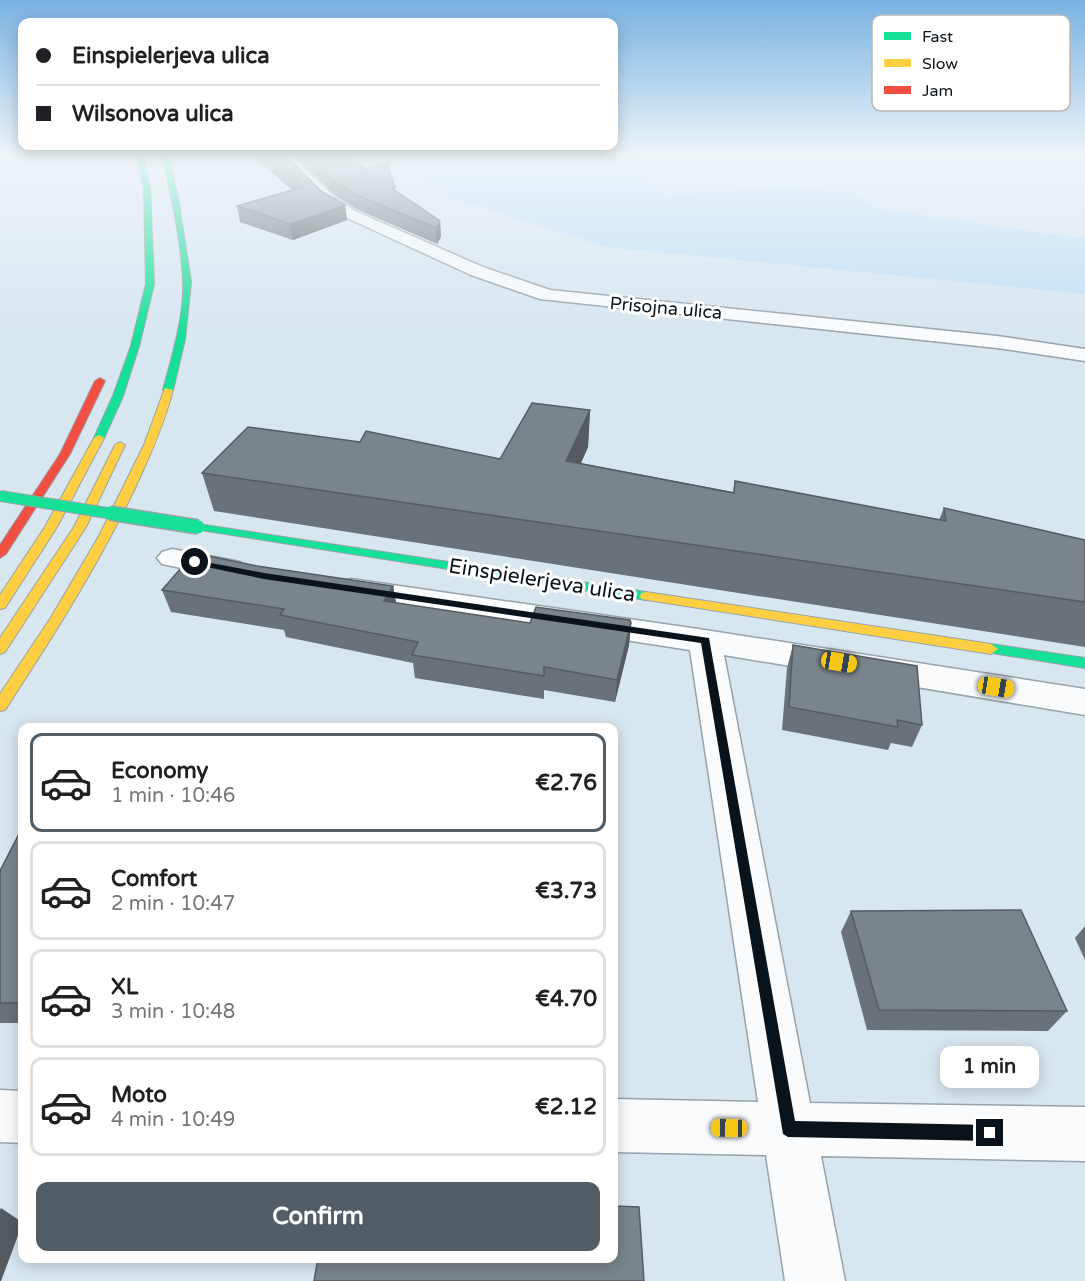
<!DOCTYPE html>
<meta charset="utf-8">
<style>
body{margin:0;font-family:"Varela Round",sans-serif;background:#f6f6f6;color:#202124;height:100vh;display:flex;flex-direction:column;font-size:22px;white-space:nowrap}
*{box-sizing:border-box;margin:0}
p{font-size:20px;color:#757577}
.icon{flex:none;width:33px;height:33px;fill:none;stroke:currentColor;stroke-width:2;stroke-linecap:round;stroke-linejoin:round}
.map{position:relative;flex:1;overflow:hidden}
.side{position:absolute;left:18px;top:723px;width:600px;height:540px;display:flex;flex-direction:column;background:#fff;border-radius:12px;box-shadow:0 3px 15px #0003}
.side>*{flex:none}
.top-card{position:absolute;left:18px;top:18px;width:600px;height:132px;border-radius:12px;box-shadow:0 3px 15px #0003;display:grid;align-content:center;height:132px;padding:0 18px;background:#fff}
.end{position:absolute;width:27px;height:27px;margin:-14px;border:8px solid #0a131a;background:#fff;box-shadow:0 0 0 3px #fff}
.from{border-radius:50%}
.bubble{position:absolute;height:42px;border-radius:12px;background:#fff;box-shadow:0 3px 15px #0003;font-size:20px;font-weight:700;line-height:42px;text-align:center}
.car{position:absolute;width:18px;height:36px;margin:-18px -9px;border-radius:8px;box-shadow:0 0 4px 2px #0007;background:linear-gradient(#f5c518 24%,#345 0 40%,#f5c518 0 76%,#345 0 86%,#f5c518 0)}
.top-card b{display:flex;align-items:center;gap:21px;height:57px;font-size:22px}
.top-card b+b{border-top:2px solid #e0e0e0}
.top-card i{width:15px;height:15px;background:#202124}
ul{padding:10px 0 0;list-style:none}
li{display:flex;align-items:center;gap:18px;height:99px;margin:0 12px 9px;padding:0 6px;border:3px solid #e0e0e0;border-radius:12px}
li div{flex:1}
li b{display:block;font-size:22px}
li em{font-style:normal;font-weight:700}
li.selected{border-color:#525d65}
li>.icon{width:54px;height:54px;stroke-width:1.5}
.button{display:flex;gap:12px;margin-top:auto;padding:12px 18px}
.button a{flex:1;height:69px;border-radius:12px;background:#525d65;color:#fff;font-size:24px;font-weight:700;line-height:69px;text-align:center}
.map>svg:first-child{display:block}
</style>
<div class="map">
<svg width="1085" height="1281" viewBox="0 0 1085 1281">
<rect width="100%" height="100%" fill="#d8e6f0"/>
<path fill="#c1dff6" d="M396 156H641L652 166 650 182 663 196 780 186 850 192 879 209 1078 238 1085 236V294L606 247 448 196Z"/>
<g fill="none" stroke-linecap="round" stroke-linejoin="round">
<defs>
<path id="street" d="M277 156H291L335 198 355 211 483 267 550 290 997 336 1085 349V361L997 348 540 299 471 275 345 217 325 204Z
M172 549 240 562 244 569 240 576 229 578 162 564 157 558 162 552Z
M351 579 705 630 1085 689V715L724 655 810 1103 1085 1107V1161L821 1156 845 1281H785L766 1155 614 1152V1099L758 1102 690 650 340 596 336 589 340 582Z
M0 1090 22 1091V1143L0 1142Z"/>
<path id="fast" d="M137 156H143L150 188 154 284 139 346 123 396 104 438 99 441 94 438 113 396 131 346 146 284 144 188Z
M162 156H168L178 198 191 282 185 339 173 390 168 393 163 390C172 357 185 314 183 280 181 239 172 197 162 156Z
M198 524 646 592 652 596 646 600 194 529 192 527Z
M991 644 1085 658V668L986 652 984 649Z"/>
<path id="slow" d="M165 388 173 390C164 424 150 456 135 488 98 566 52 638 5 710L0 711V694L50 619 99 536 144 445Z
M99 435 104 438 57 527 5 608 0 609V595L45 527 94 438Z
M120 442 125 445 86 527 5 652 0 654V638L74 527 115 445Z
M646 592 991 644 998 649 991 654 641 599 640 596 641 593Z"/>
<path id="jam" d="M100 378 105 381 70 454 6 554 0 558V545L60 454 95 381Z"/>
</defs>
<use href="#street" stroke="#97a2aa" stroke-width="3"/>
<use href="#fast" stroke="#97a2aa" stroke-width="2"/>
<use href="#slow" stroke="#97a2aa" stroke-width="2"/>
<use href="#jam" stroke="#97a2aa" stroke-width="2"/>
<use href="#street" fill="#f9fbfd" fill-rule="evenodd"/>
<use href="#fast" fill="#16e098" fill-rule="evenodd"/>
<use href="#slow" fill="#ffcf43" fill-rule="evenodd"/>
<use href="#jam" fill="#f24e42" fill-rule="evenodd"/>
<defs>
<path id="fast-bridge-far1" d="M0 496 120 515"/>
<path id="fast-bridge" d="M110 513 198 527"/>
</defs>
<use href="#fast-bridge-far1" stroke="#97a2aa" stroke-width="12" stroke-linecap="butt"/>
<use href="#fast-bridge" stroke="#97a2aa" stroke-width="16" stroke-linecap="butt"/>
<use href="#fast-bridge-far1" stroke="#16e098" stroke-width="10"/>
<use href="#fast-bridge" stroke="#16e098" stroke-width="13"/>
</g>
<path fill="#687278" d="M253 156H286L321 191 345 205 347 220 293 240 240 222 237 206 292 190Z
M294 156H347L440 221 441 237 437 244 356 209 336 196Z
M590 410 588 447 581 463 733 492 735 481 939 520 944 508 1085 540V647L214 511 202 473 360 442 500 459Z
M257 566 393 586 396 603 530 623H631L629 645 615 702 544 690V699L415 678 413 663 286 637 284 630 171 612 162 590Z
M793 645 922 725 912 747 891 743 888 750 782 730 787 668Z
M22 828V1023H0V871Z
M851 911 1067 1011 1048 1031 867 1030 841 932Z
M1085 926V960L1075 938Z"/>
<path fill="#555c61" d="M345 205 347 220 293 240 290 224Z
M440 221 441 237 437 244 436 228Z
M590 410 588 447 565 499 566 461Z
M393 586 397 608 384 601Z
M631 623 629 645 615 702 617 680Z
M1 1208 22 1222V1225L1 1281H0V1210Z"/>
<path fill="#79848b" stroke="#555c61" stroke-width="1.5" d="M266 156H286L321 191 345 205 290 224 237 206 303 187Z
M306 156H347L365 169 387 163 395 188 393 189 440 221 436 228 354 194 334 182Z
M532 403 590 410 566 461 734 493 735 481 946 521 944 508 1085 540V602L202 473 248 427 360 442 366 431 500 459Z
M194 553 257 566 393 586 384 601 530 623 536 607 630 620 631 623 617 680 544 667V676L412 655 418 642 280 615 284 609 162 590Z
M793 645 917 666 922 725 897 720 898 727 789 707Z
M22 828V1003H0V871Z
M1021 910 1067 1011 879 1010 851 911Z
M614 1206 639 1207 644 1281H314L318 1258H614Z"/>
<linearGradient id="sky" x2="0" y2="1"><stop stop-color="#78b2e2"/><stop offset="0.46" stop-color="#edf4f8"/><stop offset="1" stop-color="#edf4f8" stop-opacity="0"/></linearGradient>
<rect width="1085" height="336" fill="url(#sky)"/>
<path fill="#0a131a" d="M195 560 264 573 709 638 795 1121 990 1125 995 1128 997 1133 995 1139 990 1141 788 1137 783 1134 701 643 264 579 192 564V561Z"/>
<g text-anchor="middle" stroke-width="6" stroke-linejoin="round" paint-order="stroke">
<g font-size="18" fill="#0a131a" stroke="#fff">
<text transform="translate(666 308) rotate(5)" y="6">Prisojna ulica</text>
</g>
<g font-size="21" fill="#0a131a" stroke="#fff">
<text transform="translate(542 580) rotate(9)" y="7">Einspielerjeva ulica</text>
</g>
</g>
<rect x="872" y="15" width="198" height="96" rx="9" fill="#fff" stroke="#b6b8ba" stroke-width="1.5"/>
<rect x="884" y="32" width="27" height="8" fill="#16e098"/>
<rect x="884" y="59" width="27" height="8" fill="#ffcf43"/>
<rect x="884" y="86" width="27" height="8" fill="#f24e42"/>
<g font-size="16" fill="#0a131a">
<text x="922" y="42">Fast</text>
<text x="922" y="69">Slow</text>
<text x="922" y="96">Jam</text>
</g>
</svg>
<i class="end from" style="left:195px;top:562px"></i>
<i class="end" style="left:990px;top:1133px"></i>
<div class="bubble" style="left:940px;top:1046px;width:99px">1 min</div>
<i class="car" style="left:839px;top:662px;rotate:99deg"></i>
<i class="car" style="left:996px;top:687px;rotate:99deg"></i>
<i class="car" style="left:729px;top:1128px;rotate:271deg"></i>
<div class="top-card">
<b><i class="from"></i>Einspielerjeva ulica</b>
<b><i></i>Wilsonova ulica</b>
</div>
<section class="side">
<ul>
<li class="selected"><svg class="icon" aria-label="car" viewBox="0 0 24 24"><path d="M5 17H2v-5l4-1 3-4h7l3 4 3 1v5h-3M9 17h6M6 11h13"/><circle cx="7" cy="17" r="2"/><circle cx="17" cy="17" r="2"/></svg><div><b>Economy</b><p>1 min · 10:46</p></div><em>€2.76</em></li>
<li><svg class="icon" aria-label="car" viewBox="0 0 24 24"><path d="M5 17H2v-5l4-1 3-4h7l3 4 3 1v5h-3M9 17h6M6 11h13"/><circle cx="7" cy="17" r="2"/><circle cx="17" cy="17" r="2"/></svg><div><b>Comfort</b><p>2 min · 10:47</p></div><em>€3.73</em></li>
<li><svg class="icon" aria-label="car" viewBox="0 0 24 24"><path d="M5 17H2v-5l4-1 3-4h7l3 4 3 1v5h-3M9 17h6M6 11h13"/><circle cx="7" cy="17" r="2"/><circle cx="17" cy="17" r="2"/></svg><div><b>XL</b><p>3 min · 10:48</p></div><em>€4.70</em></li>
<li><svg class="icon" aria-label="car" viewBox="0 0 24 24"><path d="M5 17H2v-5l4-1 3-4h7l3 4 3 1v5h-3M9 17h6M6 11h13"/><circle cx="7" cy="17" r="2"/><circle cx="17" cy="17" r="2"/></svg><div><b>Moto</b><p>4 min · 10:49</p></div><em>€2.12</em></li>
</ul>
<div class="button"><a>Confirm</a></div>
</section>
</div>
